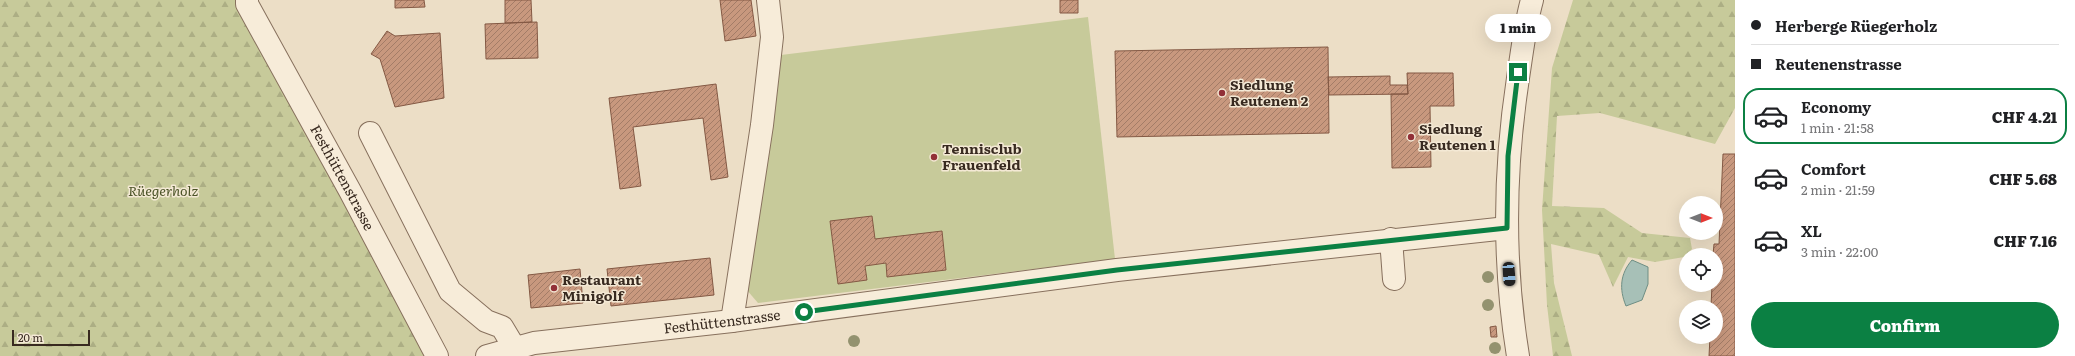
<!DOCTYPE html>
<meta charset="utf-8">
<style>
body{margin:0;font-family:Literata,serif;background:#f6f6f6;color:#202124;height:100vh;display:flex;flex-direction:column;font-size:15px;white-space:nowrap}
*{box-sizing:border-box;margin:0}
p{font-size:13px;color:#757577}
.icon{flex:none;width:22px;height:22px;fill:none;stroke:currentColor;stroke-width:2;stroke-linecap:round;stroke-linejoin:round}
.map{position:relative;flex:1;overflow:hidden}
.panel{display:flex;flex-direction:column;background:#fff;width:340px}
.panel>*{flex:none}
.top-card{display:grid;align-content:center;height:88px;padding:0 16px;background:#fff}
.needle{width:26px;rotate:90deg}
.buttons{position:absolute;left:1679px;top:196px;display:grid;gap:8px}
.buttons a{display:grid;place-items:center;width:44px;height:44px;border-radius:50%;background:#fff;box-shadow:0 4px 16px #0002;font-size:20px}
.scale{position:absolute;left:12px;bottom:10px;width:78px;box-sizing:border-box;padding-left:4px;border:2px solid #382a20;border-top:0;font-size:11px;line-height:14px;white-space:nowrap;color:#382a20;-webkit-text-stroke:3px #f4e9d5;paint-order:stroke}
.end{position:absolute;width:18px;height:18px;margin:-9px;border:5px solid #0b8043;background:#fff;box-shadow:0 0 0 2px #fff}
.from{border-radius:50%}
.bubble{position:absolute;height:28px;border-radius:14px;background:#fff;box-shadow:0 4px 16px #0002;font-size:13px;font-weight:800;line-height:28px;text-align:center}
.car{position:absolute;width:12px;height:24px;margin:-12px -6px;border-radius:5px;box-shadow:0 0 3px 1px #0007;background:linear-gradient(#222 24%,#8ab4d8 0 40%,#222 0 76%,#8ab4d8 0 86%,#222 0)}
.top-card b{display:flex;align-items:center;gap:14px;height:38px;font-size:15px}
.top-card b+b{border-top:1px solid #e0e0e0}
.top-card i{width:10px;height:10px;background:#202124}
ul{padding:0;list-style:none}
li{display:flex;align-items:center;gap:12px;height:56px;margin:0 8px 6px;padding:0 8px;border:2px solid transparent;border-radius:16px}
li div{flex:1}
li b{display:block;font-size:15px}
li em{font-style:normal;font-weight:800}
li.active{border-color:#0b8043}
li>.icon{width:36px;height:36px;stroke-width:1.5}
.button{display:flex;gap:8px;margin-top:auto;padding:8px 16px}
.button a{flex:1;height:46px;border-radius:24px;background:#0b8043;color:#fff;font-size:16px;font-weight:800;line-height:46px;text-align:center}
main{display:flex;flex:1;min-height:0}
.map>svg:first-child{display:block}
</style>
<main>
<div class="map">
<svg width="1735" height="356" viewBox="0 0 1735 356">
<defs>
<pattern id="forest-firs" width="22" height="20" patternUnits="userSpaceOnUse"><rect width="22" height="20" fill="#c7ca9a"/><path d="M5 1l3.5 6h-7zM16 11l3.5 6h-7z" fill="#acae84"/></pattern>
<pattern id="building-hatch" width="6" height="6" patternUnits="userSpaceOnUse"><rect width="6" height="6" fill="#c8987e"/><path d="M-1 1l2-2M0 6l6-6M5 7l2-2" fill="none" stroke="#a37c67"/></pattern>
</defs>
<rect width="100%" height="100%" fill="#ecdec6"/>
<path fill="#c7ca9a" d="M1088 17 1115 259 758 303 746 289 781 55Z"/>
<path fill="url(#forest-firs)" d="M0 0H247L437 356H0Z
M1573 0H1735V108L1715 144 1600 113 1557 116 1552 206 1604 208 1642 233 1690 238 1692 249 1684 257 1655 262 1628 257 1613 287 1599 255 1551 244 1554 283 1572 356H1553L1547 305 1542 210 1552 68Z"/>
<path fill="#a7c0b7" stroke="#6e8e84" d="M1632 260 1648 267V284L1642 300 1626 306C1619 289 1620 274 1632 260Z"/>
<path fill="url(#building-hatch)" stroke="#845944" d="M395 0H424L425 7 395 8Z
M505 0H531L532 22 505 23Z
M720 0H751L756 36 725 41Z
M1060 0H1078V13H1060Z
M537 22 538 58 486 59 485 24Z
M387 31 395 36 440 33 444 98 395 107 380 59 371 54Z
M1328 47 1329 133 1117 137 1115 51Z
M1407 73H1453L1454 106H1430L1431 167 1392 168 1391 94H1408Z
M1390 76V85H1407L1408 94 1329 95 1328 77Z
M716 84 728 177 711 180 703 118 633 127 641 186 620 189 609 98Z
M1723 154H1735V356H1709L1710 337H1716V307H1711L1712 285H1716V255H1713L1714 244H1719Z
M872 216 875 239 942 231 946 270 887 277 886 263 865 266 867 280 838 284 830 221Z
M710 258 714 295 611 306 607 269Z
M580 269 583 303 531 308 528 275Z
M1496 326 1497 337H1491L1490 327Z"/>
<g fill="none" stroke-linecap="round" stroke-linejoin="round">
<defs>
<g id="minor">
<path id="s1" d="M247 0V4L350 191 437 356"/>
<path d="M370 133 450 291 486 321 502 327 514 347"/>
<path d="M1391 239 1394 279"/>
<path d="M732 321 762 125 772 37 768 0"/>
<path id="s2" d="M487 356 534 343 732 321 1117 270 1507 228"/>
<path d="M1518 356C1503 264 1504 170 1518 78 1522 52 1525 25 1532 0"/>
</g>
</defs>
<use href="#minor" stroke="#87705d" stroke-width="24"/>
<use href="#minor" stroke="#f7ecd9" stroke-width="22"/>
</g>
<g fill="#93926f">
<circle cx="1488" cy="277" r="6"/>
<circle cx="1488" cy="305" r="6"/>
<circle cx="854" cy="341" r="6"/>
<circle cx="1495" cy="348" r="6"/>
</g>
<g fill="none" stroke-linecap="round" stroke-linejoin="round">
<path stroke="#0b8043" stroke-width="5" d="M804 312 1117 270 1507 228 1508 156 1518 72"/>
</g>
<g fill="#923037" stroke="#f4e9d5" stroke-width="1.5">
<circle cx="1222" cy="93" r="4"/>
<circle cx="1411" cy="137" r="4"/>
<circle cx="934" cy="157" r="4"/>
<circle cx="554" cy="288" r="4"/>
</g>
<g text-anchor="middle" stroke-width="3" stroke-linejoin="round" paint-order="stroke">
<g font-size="14" font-weight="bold" fill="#382a20" stroke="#f4e9d5" text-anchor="start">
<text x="1230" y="90">Siedlung<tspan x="1230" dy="16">Reutenen 2</tspan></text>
<text x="1419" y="134">Siedlung<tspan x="1419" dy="16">Reutenen 1</tspan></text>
<text x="942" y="154">Tennisclub<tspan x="942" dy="16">Frauenfeld</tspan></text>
<text x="562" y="285">Restaurant<tspan x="562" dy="16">Minigolf</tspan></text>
</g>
<g font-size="14" fill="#382a20" stroke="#f4e9d5">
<text dy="5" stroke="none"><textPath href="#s1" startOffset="202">Festhüttenstrasse</textPath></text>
<text dy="5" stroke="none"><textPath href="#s2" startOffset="238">Festhüttenstrasse</textPath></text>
</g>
<g font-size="14" font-style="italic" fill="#4b5327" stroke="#f4e9d5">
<text x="163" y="196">Rüegerholz</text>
</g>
</g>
</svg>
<div class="buttons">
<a><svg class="needle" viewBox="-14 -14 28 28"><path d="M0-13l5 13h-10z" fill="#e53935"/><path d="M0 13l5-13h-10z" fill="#757577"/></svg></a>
<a><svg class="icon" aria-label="locate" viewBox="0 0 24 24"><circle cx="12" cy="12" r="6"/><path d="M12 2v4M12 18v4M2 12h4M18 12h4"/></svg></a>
<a><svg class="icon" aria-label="layers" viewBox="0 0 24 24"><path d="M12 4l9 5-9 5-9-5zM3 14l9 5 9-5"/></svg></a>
</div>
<div class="scale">20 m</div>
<i class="end from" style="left:804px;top:312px"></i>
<i class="end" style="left:1518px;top:72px"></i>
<div class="bubble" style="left:1485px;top:14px;width:66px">1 min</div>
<i class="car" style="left:1509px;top:274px;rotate:176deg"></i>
</div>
<section class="panel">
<div class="top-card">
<b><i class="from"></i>Herberge Rüegerholz</b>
<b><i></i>Reutenenstrasse</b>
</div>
<ul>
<li class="active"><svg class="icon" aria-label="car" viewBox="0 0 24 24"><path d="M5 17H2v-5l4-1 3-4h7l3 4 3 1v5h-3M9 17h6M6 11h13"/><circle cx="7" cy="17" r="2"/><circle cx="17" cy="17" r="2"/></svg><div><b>Economy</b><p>1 min · 21:58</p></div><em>CHF 4.21</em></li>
<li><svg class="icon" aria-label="car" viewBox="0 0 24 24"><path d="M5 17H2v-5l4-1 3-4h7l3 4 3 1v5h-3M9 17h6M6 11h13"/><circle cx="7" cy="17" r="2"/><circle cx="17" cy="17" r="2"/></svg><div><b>Comfort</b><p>2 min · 21:59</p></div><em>CHF 5.68</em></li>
<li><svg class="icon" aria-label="car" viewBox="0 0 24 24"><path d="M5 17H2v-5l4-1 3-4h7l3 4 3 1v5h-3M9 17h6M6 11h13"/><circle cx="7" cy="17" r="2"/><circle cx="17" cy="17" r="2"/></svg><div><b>XL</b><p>3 min · 22:00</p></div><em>CHF 7.16</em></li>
</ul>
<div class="button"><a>Confirm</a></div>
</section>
</main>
